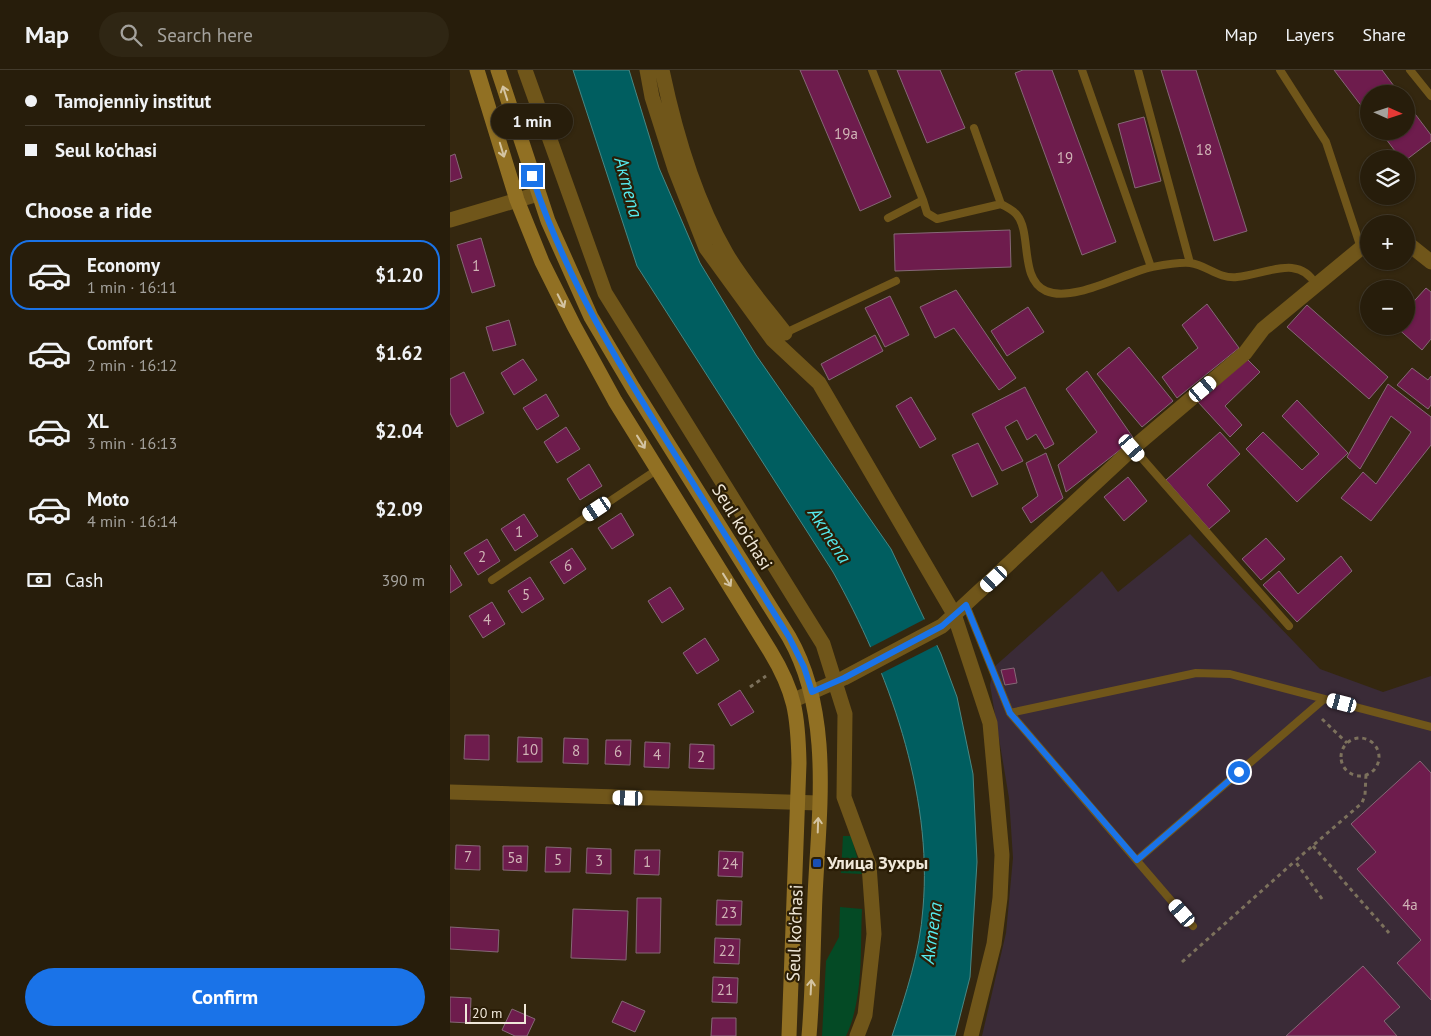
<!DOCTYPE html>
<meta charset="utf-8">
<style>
body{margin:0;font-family:"PT Sans",sans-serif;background:#2f2614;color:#f1f3f6;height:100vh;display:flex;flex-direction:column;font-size:19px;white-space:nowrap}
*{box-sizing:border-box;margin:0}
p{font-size:16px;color:#a4a29d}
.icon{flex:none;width:28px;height:28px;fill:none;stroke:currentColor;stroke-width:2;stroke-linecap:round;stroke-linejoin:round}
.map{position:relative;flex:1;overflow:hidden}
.side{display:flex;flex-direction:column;background:#271d0b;width:450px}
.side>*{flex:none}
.top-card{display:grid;align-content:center;height:110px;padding:0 25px;background:#271d0b}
.needle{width:32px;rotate:93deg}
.fabs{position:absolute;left:910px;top:15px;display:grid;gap:10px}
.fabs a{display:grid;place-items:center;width:55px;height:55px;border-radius:50%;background:#271d0b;box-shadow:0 1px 4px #0004,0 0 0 1px #433b2c;font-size:25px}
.scale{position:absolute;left:15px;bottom:12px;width:61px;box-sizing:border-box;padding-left:5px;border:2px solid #f0e8d9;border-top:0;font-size:14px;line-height:18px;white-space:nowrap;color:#f0e8d9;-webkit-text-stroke:4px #2a1d06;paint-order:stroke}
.end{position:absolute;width:22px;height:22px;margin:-11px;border:6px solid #1a73e8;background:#fff;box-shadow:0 0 0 2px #fff}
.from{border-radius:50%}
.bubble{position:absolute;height:35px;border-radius:18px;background:#271d0b;box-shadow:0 1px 4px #0004,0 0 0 1px #433b2c;font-size:16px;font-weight:700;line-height:35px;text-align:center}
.car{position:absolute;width:15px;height:30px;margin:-15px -8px;border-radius:6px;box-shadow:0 0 4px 1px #0007;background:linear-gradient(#fff 24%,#345 0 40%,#fff 0 76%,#345 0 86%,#fff 0)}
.top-card b{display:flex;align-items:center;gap:18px;height:48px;font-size:19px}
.top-card b+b{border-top:1px solid #433b2c}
.top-card i{width:12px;height:12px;background:#f1f3f6}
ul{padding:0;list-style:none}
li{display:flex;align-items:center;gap:15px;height:70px;margin:0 10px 8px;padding:0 15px;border:2px solid transparent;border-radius:20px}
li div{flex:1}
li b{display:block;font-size:19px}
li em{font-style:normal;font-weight:700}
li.on{border-color:#1a73e8}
li>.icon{width:45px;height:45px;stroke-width:1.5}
h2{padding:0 25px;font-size:22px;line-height:60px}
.pay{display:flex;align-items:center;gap:12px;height:55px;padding:0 25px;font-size:19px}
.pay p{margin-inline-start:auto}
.cta{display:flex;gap:10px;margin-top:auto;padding:10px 25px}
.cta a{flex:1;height:58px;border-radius:30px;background:#1a73e8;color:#fff;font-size:20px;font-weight:700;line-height:58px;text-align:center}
header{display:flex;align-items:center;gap:30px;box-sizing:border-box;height:70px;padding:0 25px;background:#271d0b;border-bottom:1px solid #433b2c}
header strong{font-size:24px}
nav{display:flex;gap:28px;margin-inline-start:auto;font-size:18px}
.search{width:350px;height:45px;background:#2f2614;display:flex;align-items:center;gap:12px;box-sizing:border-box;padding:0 18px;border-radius:28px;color:#a4a29d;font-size:19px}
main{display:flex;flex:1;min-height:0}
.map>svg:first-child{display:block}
</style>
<header>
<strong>Map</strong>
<div class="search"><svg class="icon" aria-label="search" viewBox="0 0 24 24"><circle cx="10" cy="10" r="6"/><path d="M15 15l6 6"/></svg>Search here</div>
<nav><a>Map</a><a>Layers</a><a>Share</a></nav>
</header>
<main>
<section class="side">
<div class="top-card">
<b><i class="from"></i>Tamojenniy institut</b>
<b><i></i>Seul ko'chasi</b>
</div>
<h2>Choose a ride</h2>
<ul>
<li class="on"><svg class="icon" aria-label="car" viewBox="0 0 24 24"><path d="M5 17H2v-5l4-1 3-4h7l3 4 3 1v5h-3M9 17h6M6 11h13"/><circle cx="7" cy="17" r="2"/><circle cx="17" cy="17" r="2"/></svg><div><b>Economy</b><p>1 min · 16:11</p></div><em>$1.20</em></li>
<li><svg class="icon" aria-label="car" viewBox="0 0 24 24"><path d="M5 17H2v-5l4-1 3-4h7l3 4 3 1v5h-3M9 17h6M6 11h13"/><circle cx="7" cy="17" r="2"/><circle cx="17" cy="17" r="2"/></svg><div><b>Comfort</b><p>2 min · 16:12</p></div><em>$1.62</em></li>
<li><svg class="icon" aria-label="car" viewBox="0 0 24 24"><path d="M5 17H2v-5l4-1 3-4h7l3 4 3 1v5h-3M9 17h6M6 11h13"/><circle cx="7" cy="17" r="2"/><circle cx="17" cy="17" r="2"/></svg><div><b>XL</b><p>3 min · 16:13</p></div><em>$2.04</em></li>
<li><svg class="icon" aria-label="car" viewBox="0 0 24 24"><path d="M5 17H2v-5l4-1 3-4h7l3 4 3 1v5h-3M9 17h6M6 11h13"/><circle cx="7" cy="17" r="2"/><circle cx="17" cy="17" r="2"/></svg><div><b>Moto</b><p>4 min · 16:14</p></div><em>$2.09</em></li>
</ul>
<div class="pay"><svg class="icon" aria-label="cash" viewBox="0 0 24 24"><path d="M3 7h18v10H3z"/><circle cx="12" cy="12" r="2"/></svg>Cash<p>390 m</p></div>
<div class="cta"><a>Confirm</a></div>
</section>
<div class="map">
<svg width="981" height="966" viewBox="0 0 981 966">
<rect width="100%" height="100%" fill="#34270f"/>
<path fill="#3a2b37" d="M740 464 870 599 933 622 981 606V966H532L556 863 563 788 559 728 540 615 544 597 652 501 668 522Z"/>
<path fill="#044a25" d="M393 766H401L412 804 391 803Z
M390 837 412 839C410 880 414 928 396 966H372L376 891 389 867Z"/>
<path fill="#005e60" stroke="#488784" d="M123 0H179L209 98 250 193 306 285 441 479 491 584 507 627 523 704 527 792 520 907 505 966H442C456 924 470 882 473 838 483 723 438 600 383 502L187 196Z"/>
<path fill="#34270f" d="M477 548 489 574 428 605 417 579Z"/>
<path fill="#6e1c4d" stroke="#856876" d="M350 0H387L441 127 410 141Z
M447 0H490L515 58 477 73Z
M573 0H602L666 172 632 185 565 3Z
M711 0H746L797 161 764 171Z
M884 0H932L950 24H919V46Z
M956 32 981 65V71L956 90 951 89 930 61H956Z
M694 47 711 111 685 118 668 54Z
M5 84 12 108 0 112V86Z
M560 160 561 197 445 201 444 164Z
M31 168 45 216 22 223 7 175Z
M976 218 981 222V269L972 280 945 256H956V240Z
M506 220 566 308 549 320 504 258 485 268 470 237Z
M440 226 459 265 435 277 415 238Z
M757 234 789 278 727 328 712 307 748 278 732 255Z
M857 235 938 307 919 329 837 257Z
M578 237 594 262 557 286 541 261Z
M59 250 66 275 43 281 36 257Z
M425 265 433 281 379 310 371 294Z
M679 277 723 331 692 357 647 304Z
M796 288 810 302 775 336 792 355 780 367 748 332Z
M73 289 87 310 64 325 51 303Z
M962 298 978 310 981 306V335L978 339 947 315Z
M637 301 684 369 616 422 608 395 647 362 616 319Z
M14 302 34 343 7 357 0 343V309Z
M938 314 981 347V375L921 451 891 428 913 402 926 414 961 362 941 346 910 399 897 387Z
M575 317 604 374 595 379 586 364 577 370 567 350 555 357 573 391 552 401 522 344Z
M96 324 109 346 87 360 73 338Z
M461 327 486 369 470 378 446 336Z
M847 330 898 383 847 432 796 379 813 362 852 400 869 384 832 346Z
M116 357 130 379 107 393 94 372Z
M770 362 790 384 757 415 780 441 759 459 716 410Z
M528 373 548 414 522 427 502 385Z
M596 383 613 428 581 453 572 438 588 426 576 393Z
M139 394 152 416 130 430 117 409Z
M678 407 697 431 674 451 654 427Z
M171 443 184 465 162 479 148 458Z
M74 444 88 466 65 481 51 459Z
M816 468 835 489 811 510 792 489Z
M37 469 50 491 28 505 14 483Z
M122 478 136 499 114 514 100 492Z
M891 486 902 501 847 552 813 515 829 501 848 524Z
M0 495 12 515 0 523Z
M80 507 94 529 72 543 58 521Z
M220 517 234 539 212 553 198 531Z
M42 532 55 554 33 568 19 546Z
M255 568 269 590 247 604 233 583Z
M564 598 567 613 555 615 551 600Z
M290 620 304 642 281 656 268 634Z
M15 665H39V690L14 689Z
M68 667 92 668V692H67Z
M114 668 138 669V694L113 693Z
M156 670H181L180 695 155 694Z
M195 672 220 673 219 698 194 697Z
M240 674 264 675V699L239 698Z
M970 691 981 703V930L947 893 971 870 907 799 926 782 901 754Z
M6 775 30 776V800L5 799Z
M53 776H78L77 801 53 800Z
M96 777 121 778 120 802H95Z
M137 778 161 779V804L136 803Z
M185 780H210L209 805 184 804Z
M269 781 293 782 292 807 268 806Z
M187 828H211L210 883H186Z
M267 830 292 831 291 855H266Z
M123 839 178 841 176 890 121 888Z
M0 857 49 860 48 882 0 879Z
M265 868 290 869 289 894 264 893Z
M913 896 950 937 934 951 947 966H836Z
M263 907 288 908 287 933 262 932Z
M0 927 21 928 20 953 0 952Z
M172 931 195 941 185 962 162 952Z
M62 939 85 949 77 966H65L52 960Z
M262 948H286V966H261Z"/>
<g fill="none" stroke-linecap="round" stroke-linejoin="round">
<path stroke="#7c715c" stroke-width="3" stroke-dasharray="4 4" stroke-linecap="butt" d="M300 617 316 606
M872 649 897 673
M891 687a19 19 0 1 1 38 0a19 19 0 1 1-38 0Z
M863 776 939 863
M872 829 845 791 912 733 915 725 916 705
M732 892 845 791"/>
<path stroke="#70561a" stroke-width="8" d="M422 0 473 130 438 148
M632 0 701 197
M688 0 740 193
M830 0 876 72 911 178
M960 0 981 26
M524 58 551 134
M473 130 477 143 487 149 551 134C556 137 563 140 567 145 582 163 569 209 596 221 623 233 674 203 702 197 713 195 729 192 740 193 757 195 768 209 787 207 815 205 849 183 866 215
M335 263 446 211
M683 378 839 556
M42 510 208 399
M516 535 560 643 746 603 780 604 981 657
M560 643 743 856
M687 790 874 629"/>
<path stroke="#70561a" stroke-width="15" d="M75 0 155 223 373 574 395 644 394 727 419 795 424 864 415 945 407 966
M197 0 202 27 225 99 256 178 323 270 369 313 504 544 540 653 552 785 550 828 544 874 521 966
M212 0C225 62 244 128 276 183 292 211 315 237 335 263
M0 150 88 124
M956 172 981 192
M344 630 394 608 492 556 683 378 795 283 813 259 911 178 919 175
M0 722 369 733"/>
<path stroke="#917023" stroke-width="15" d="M27 0 67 130 92 192 124 256 165 331 320 581C345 622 348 645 349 693L339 966
M48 0 98 151 141 247 183 318 339 567C383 644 369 740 365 826 363 873 363 920 359 966"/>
</g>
<defs><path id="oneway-shaft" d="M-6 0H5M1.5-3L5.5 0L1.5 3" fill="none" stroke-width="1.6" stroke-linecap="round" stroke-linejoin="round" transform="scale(1.25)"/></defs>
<g stroke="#d4c4a2">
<use href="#oneway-shaft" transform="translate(55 23) rotate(-108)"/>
<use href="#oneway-shaft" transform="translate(52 80) rotate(73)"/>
<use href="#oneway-shaft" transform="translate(111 231) rotate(63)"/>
<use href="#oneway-shaft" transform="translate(191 372) rotate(58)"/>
<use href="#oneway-shaft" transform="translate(277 510) rotate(58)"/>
<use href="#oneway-shaft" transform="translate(368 755) rotate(-88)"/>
<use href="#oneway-shaft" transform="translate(361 917) rotate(-87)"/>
</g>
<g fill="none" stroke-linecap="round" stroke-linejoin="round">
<path stroke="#1a73e8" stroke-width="6" d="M82 106C115 207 170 297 226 386 263 446 301 506 339 567L354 597 362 622 394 608 492 556 516 535 560 643 687 790 789 702"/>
</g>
<rect fill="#1a4fb4" stroke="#2a1d06" stroke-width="2" x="362" y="788" width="10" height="10" rx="2.5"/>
<g text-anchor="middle" stroke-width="4.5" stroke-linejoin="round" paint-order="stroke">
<g font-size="15" fill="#d0b5b6">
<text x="396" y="69">19а</text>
<text x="754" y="85">18</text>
<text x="615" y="93">19</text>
<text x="26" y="201">1</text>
<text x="69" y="467">1</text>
<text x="32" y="492">2</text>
<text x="118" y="501">6</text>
<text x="76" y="530">5</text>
<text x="37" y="555">4</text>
<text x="80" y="685">10</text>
<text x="126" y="686">8</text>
<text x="168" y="687">6</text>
<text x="207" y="690">4</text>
<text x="251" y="692">2</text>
<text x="18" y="792">7</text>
<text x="65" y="793">5a</text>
<text x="108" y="795">5</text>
<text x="149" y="796">3</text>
<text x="197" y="797">1</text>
<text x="280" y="799">24</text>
<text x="960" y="840">4а</text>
<text x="279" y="848">23</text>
<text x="277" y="886">22</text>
<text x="275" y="925">21</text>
</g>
<g font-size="18" fill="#f0e8d9" stroke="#2a1d06">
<text transform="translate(292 457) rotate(58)" y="6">Seul ko'chasi</text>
<text transform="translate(345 863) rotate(-88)" y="6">Seul ko'chasi</text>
</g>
<g font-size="18" font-weight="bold" fill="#f0e8d9" stroke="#2a1d06" text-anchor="start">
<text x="377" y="799">Улица Зухры</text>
</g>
<g font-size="19" font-style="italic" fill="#55eaed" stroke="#2a1d06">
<text transform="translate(179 117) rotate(75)" y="7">Актепа</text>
<text transform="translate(380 465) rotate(57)" y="7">Актепа</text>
<text transform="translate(481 863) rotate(-82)" y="7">Актепа</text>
</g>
</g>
</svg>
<div class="fabs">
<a><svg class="needle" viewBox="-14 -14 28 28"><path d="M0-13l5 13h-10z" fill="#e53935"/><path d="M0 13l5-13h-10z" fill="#a4a29d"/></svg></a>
<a><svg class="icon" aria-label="layers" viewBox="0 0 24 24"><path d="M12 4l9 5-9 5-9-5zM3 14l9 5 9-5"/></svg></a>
<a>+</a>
<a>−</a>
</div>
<div class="scale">20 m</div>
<i class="end from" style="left:789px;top:702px"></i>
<i class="end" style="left:82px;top:106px"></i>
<div class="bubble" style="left:41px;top:34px;width:82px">1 min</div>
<i class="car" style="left:753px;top:319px;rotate:50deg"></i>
<i class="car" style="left:682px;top:378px;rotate:139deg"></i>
<i class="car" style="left:147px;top:439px;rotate:236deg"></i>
<i class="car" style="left:544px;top:509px;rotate:227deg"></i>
<i class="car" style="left:892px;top:633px;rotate:285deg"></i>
<i class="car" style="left:178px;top:728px;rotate:272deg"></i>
<i class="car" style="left:732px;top:843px;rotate:319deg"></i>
</div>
</main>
